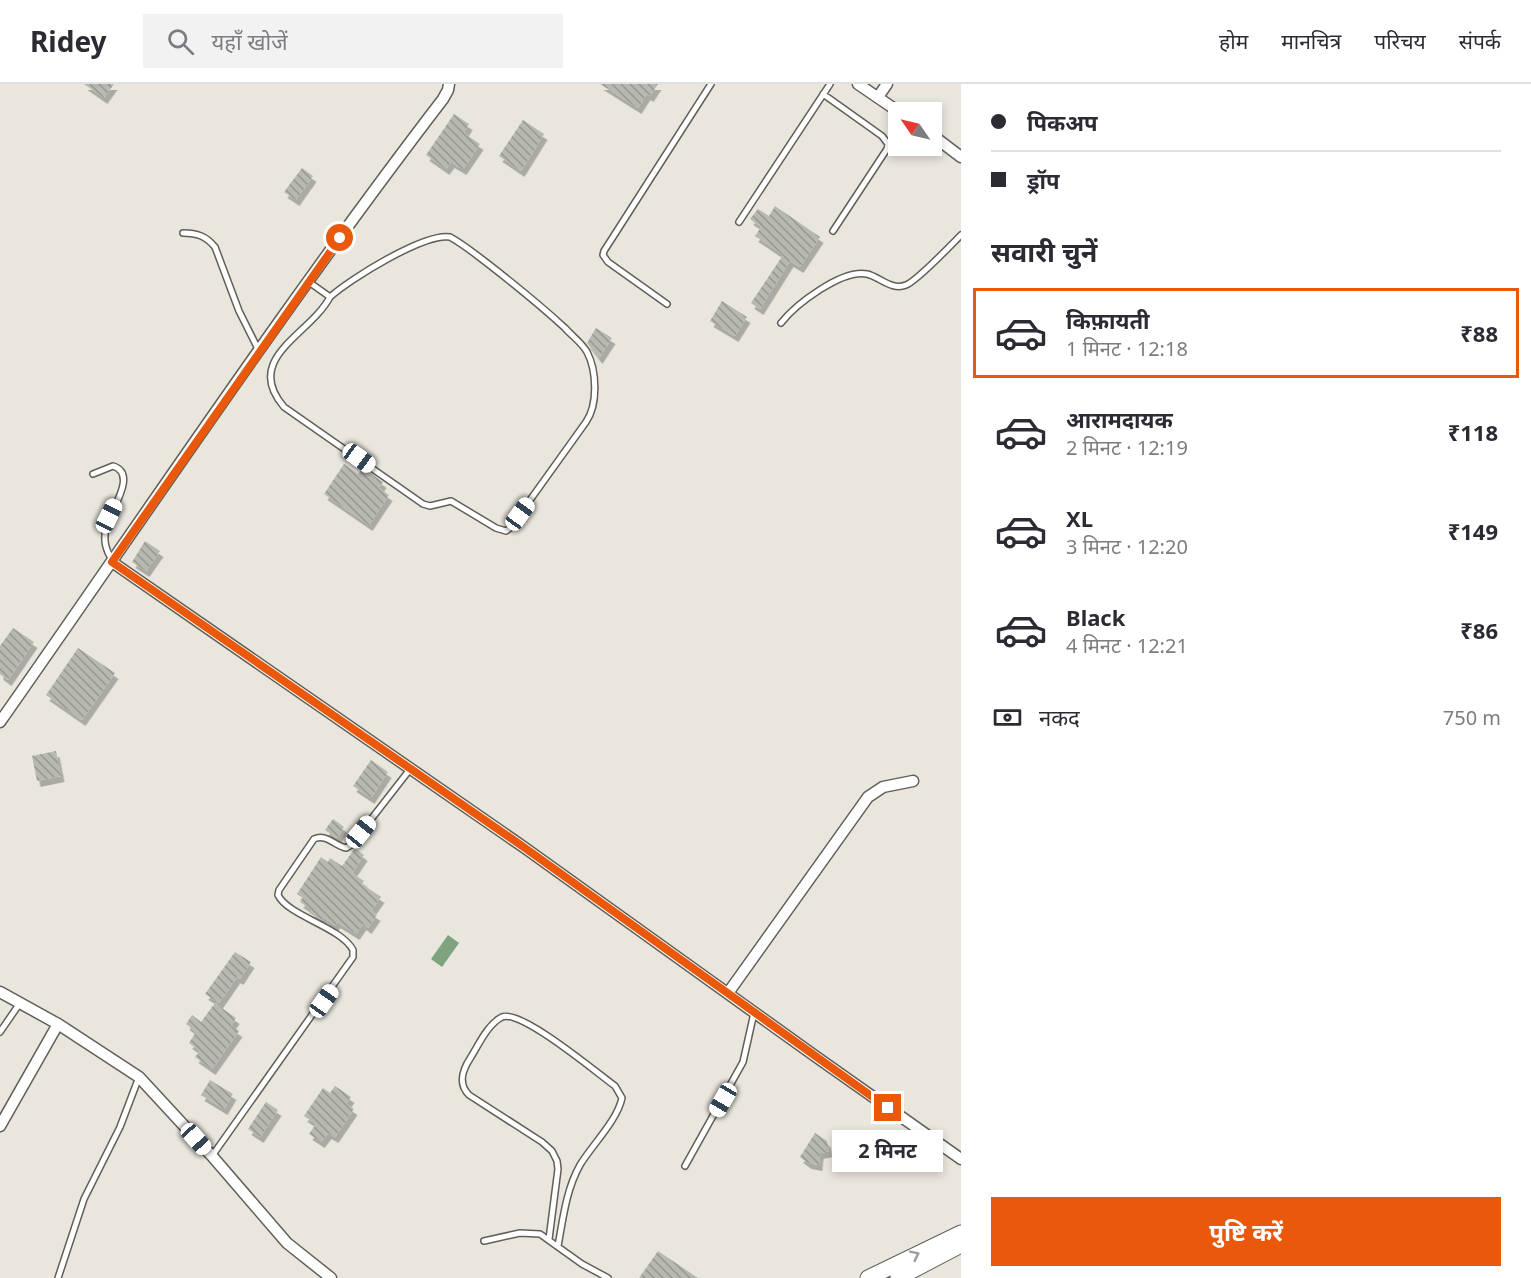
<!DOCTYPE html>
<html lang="hi">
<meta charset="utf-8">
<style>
body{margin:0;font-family:"Noto Sans","Noto Sans Devanagari",sans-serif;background:#f2f2f3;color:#2b2b33;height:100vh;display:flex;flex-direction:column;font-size:22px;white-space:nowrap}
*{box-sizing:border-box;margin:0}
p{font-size:20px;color:#7c7c81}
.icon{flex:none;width:33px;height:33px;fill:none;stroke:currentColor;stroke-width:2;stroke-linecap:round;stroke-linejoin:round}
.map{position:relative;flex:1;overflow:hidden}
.side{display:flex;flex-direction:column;background:#fff;width:570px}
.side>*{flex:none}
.guide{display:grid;align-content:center;height:132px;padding:0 30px;background:#fff}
.needle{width:39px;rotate:304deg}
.fabs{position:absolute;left:888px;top:18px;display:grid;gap:12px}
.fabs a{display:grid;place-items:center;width:54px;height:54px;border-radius:0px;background:#fff;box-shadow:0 3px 9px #0003;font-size:30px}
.end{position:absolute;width:27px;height:27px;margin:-14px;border:8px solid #ea580c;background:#fff;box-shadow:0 0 0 3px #fff}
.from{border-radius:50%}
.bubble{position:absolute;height:42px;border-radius:0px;background:#fff;box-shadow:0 3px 9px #0003;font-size:20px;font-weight:700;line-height:42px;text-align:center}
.car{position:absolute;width:18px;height:36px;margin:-18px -9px;border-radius:8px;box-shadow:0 0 4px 2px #0007;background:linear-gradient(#fff 24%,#345 0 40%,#fff 0 76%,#345 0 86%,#fff 0)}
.guide b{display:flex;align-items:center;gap:21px;height:57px;font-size:22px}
.guide b+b{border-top:2px solid #e1e1e2}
.guide i{width:15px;height:15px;background:#2b2b33}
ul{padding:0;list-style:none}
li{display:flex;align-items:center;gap:18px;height:90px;margin:0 12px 9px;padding:0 18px;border:3px solid transparent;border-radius:0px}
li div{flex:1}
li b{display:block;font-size:22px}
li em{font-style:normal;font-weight:700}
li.active{border-color:#ea580c}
li>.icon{width:54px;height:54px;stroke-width:1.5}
h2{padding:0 30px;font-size:27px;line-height:72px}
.pay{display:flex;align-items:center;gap:15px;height:66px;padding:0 30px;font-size:22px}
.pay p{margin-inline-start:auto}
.cta{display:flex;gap:12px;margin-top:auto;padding:12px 30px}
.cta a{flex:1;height:69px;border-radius:0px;background:#ea580c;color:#fff;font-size:24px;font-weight:700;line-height:69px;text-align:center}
header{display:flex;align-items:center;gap:36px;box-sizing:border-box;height:84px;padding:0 30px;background:#fff;border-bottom:2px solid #e1e1e2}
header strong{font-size:28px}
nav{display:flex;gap:33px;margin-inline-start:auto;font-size:21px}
.search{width:420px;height:54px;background:#f2f2f3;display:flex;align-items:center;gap:15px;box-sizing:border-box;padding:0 21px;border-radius:0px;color:#7c7c81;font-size:22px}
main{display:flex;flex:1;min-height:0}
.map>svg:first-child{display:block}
</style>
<header>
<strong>Ridey</strong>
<div class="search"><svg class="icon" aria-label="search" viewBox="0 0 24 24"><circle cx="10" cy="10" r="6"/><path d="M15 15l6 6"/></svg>यहाँ खोजें</div>
<nav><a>होम</a><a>मानचित्र</a><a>परिचय</a><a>संपर्क</a></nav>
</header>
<main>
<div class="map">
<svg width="961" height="1194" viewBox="0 0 961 1194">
<defs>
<pattern id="building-back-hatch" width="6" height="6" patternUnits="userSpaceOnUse" patternTransform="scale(1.5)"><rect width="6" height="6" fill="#b7b9b1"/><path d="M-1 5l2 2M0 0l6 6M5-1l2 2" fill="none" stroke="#969791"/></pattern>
<filter id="shadow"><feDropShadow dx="3.5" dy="6" stdDeviation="0" flood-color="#0004"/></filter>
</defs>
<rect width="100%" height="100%" fill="#e9e6de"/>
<path fill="#7ea37e" d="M448 851 459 859 442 883 431 875Z"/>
<path fill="url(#building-back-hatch)" filter="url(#shadow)" d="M84 0H114L104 14Z
M600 0H658L650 12 647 10 638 24Z
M454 30 469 40 464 49 480 60 463 85 451 78 446 85 426 71Z
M523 36 544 50 521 87 499 72Z
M302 84 313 92 296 116 284 108Z
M775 122 820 153 800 183 790 177 760 225 751 219 783 171 755 152 761 143 750 135 758 125 769 132Z
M722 217 747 233 735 252 710 237Z
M596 244 612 254 599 274 587 259Z
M344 380 358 390 363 384 383 398 379 404 389 411 369 441 324 410Z
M145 457 160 467 146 487 132 478Z
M13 544 34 558 8 596 0 590V562Z
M78 564 115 589 82 636 46 611Z
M56 667 61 692 37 697 32 672Z
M371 676 388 688 371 714 353 702Z
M333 735 344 743 337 754 325 746Z
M355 764 364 771 352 789 364 797 362 800 381 813 371 827 377 831 368 844 363 840 356 850 337 838 335 841 323 833 322 836 309 829 312 826 300 818 303 814 297 810 321 773 328 778 330 774 342 782Z
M235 868 251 878 240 895 237 893 219 919 205 910Z
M215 919 236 934 231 942 239 947 212 985 195 973 200 967 189 959 196 948 186 940 192 931 201 938Z
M210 996 233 1010 224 1025 201 1011Z
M335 1002 351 1013 346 1020 354 1025 335 1053 328 1049 321 1058 309 1050 316 1040 304 1032 323 1004 330 1009Z
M266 1018 278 1026 260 1053 248 1045Z
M815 1049 827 1057 829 1067 820 1069 819 1081 808 1079 800 1073Z
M658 1167 698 1194H639Z"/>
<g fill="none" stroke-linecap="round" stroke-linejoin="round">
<defs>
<path id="lane" d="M823 10 882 52 888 60 887 65 833 147
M739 138 830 0
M183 149C197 149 206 152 215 163L239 227 259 267
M309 198 330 213C310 251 242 274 284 323L423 420 430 422 451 417 496 444 506 447 510 444 586 338C598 321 597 287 587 268 582 259 572 252 565 244 540 221 514 200 487 179 475 170 463 160 450 153 424 149 350 195 330 213
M667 220 608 178 603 171 604 167 711 0
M781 239C796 220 842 185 867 190 880 193 892 207 906 201 917 197 951 161 961 151
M93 390 113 382C139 390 109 428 106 444 103 457 106 466 112 476
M0 948 20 919
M212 1072 353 873V866C341 843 288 832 278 811L279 806 314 755C326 749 335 762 346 764L351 761 411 684
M685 1082 743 978 754 929
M549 1155 558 1085 557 1077 552 1067 542 1058 469 1011C457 999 463 985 471 973 479 960 488 940 502 933 521 925 597 989 615 1002L622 1014C617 1037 592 1061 580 1081 566 1106 563 1135 558 1162
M484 1157 520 1149 540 1150 582 1180 608 1194
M58 1194 84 1115 120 1043 139 993"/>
<path id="street" d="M858 0 899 28
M878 13 887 0
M932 51 961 73
M112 478 525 764 815 972 961 1075
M0 638C146 430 288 217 443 15L448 6 449 0
M0 908 58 940 139 993 212 1072 287 1159 331 1194
M728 909 868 713 883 703 913 697
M0 1042 58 940"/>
<path id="secondary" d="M868 1194 961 1149
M898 1194 961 1161"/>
</defs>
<use href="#lane" stroke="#615f57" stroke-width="8"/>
<use href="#street" stroke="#615f57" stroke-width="13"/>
<use href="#secondary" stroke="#615f57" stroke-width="17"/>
<use href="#lane" stroke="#fff" stroke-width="5"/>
<use href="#street" stroke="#fff" stroke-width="10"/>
<use href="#secondary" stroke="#fff" stroke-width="15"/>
</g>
<defs><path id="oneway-chevron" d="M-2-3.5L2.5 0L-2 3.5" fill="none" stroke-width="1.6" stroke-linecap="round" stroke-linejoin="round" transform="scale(1.5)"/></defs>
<use stroke="#9c9c9a" href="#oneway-chevron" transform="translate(915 1171) rotate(-26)"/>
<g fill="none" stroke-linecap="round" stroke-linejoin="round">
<path stroke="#ea580c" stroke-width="8" d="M340 154 112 478 525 764 888 1024"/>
</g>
</svg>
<div class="fabs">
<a><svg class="needle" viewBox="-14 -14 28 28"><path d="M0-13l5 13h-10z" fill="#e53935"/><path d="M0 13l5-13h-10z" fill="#7c7c81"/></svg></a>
</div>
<i class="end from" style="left:340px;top:154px"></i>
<i class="end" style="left:888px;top:1024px"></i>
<div class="bubble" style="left:832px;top:1046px;width:111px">2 मिनट</div>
<i class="car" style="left:359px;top:374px;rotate:126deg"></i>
<i class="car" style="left:520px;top:430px;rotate:36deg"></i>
<i class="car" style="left:109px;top:432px;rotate:26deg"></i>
<i class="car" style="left:361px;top:748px;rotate:39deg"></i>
<i class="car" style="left:324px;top:917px;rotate:35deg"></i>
<i class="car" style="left:723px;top:1016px;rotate:210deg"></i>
<i class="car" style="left:196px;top:1055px;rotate:138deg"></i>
</div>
<section class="side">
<div class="guide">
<b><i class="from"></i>पिकअप</b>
<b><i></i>ड्रॉप</b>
</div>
<h2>सवारी चुनें</h2>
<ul>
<li class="active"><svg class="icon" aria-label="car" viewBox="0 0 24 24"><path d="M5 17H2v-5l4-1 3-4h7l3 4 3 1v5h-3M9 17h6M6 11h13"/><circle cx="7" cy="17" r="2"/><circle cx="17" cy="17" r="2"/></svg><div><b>किफ़ायती</b><p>1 मिनट · 12:18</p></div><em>₹88</em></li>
<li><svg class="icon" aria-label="car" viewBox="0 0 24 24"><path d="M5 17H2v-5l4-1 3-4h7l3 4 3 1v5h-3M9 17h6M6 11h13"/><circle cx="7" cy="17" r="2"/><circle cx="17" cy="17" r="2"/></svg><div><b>आरामदायक</b><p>2 मिनट · 12:19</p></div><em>₹118</em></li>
<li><svg class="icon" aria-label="car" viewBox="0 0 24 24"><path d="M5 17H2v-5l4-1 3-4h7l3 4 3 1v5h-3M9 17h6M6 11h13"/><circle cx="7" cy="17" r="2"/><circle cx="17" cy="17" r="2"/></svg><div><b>XL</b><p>3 मिनट · 12:20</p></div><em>₹149</em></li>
<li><svg class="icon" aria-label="car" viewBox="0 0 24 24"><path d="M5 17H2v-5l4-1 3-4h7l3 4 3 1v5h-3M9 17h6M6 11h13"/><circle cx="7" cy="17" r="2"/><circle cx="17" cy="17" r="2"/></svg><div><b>Black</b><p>4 मिनट · 12:21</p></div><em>₹86</em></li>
</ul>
<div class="pay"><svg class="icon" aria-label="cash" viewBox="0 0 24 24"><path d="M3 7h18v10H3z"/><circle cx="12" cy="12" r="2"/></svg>नकद<p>750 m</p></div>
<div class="cta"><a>पुष्टि करें</a></div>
</section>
</main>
